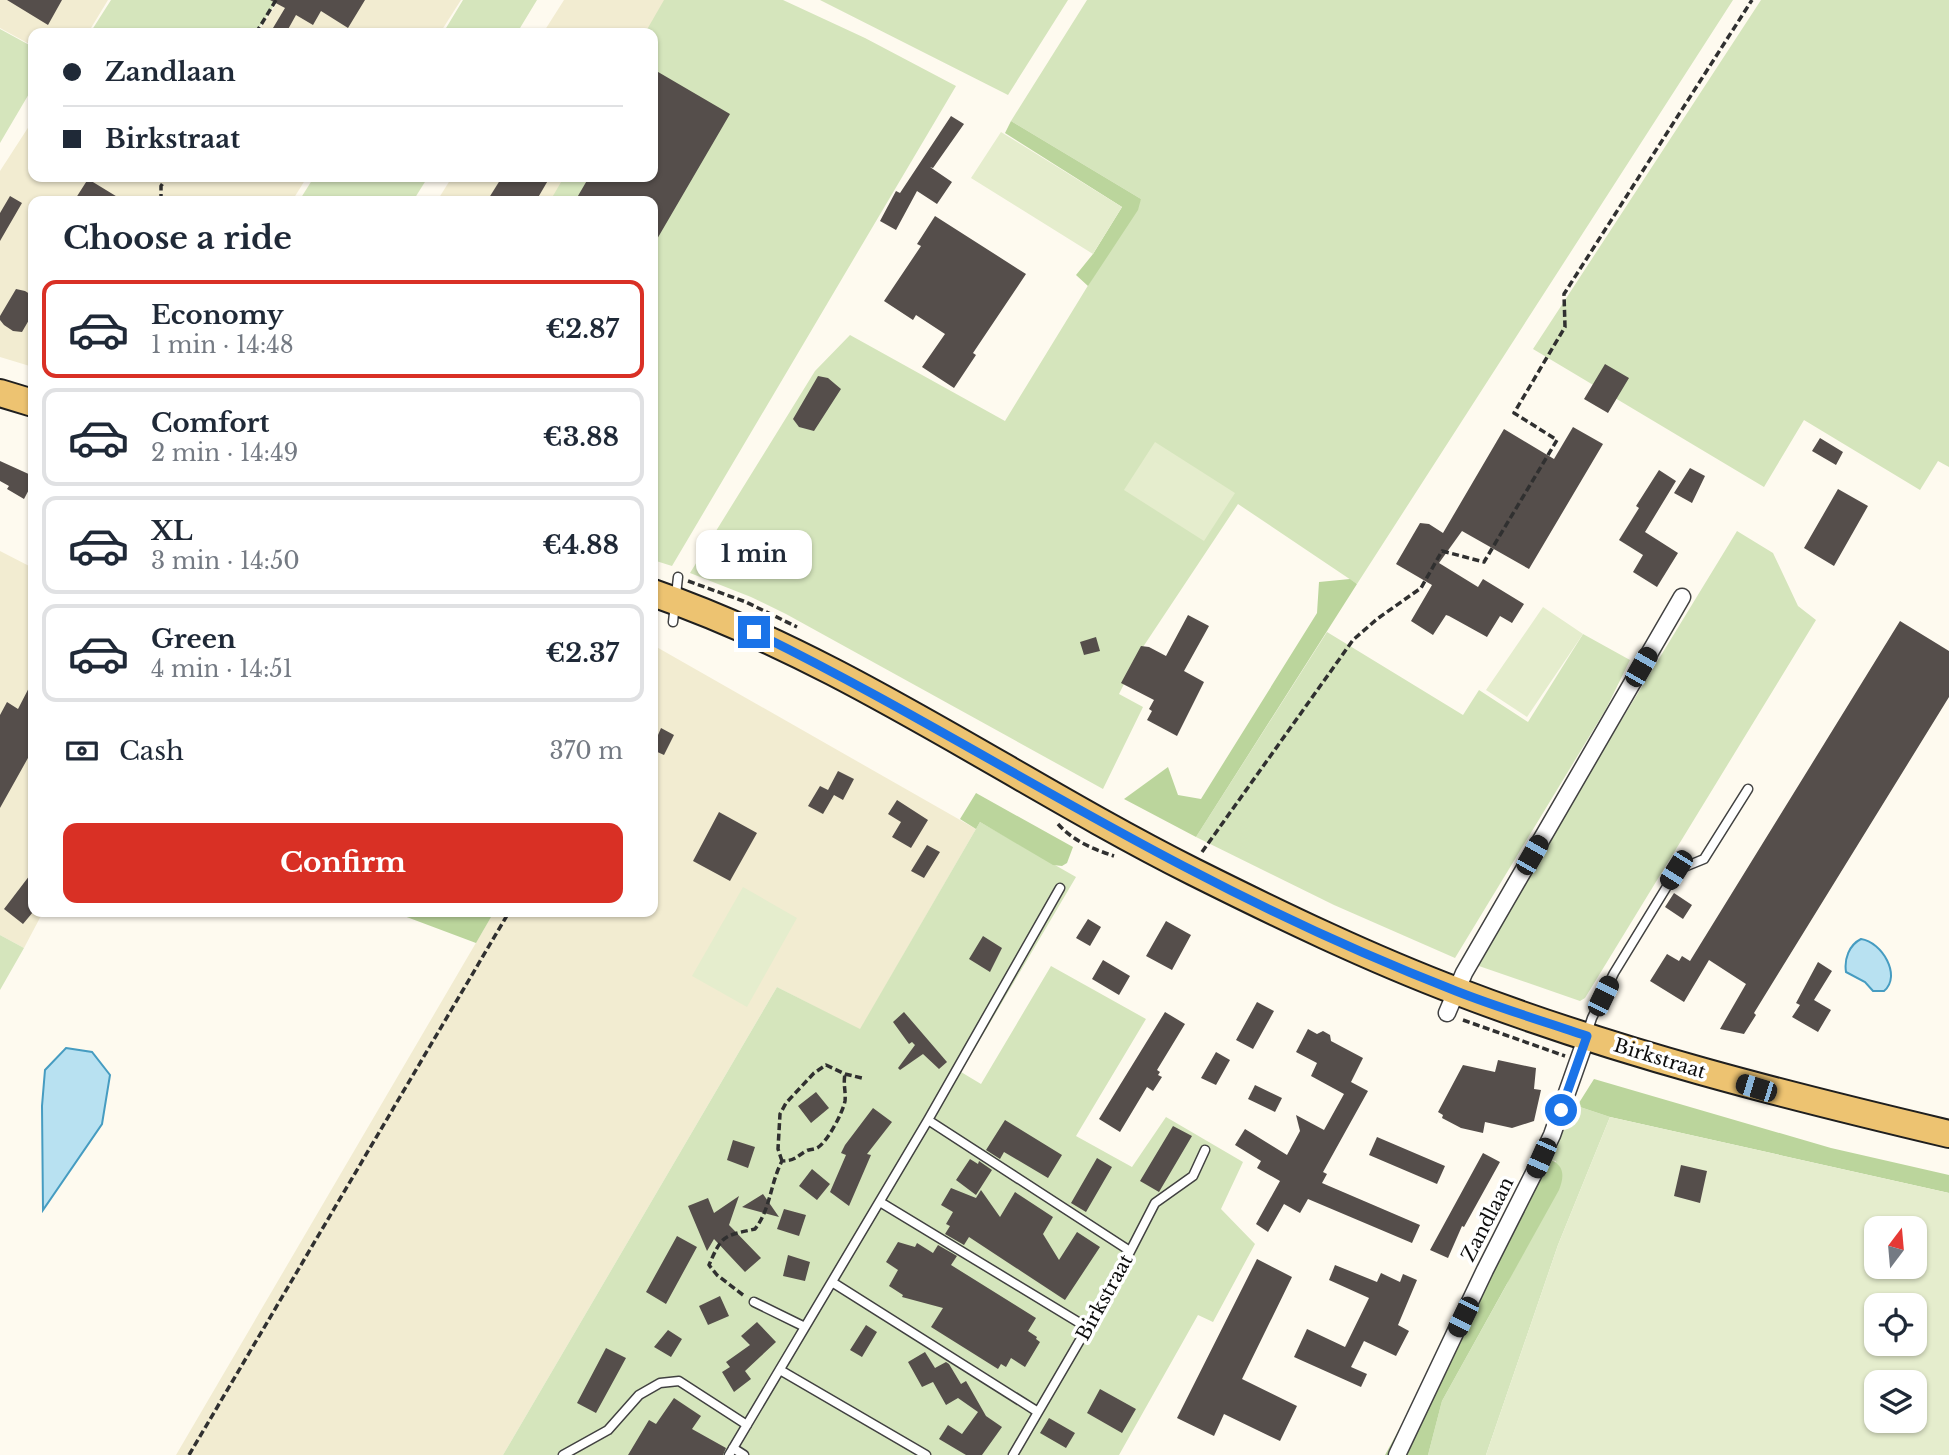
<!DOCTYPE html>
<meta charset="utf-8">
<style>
body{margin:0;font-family:"Libre Baskerville",serif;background:#f6f6f7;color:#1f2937;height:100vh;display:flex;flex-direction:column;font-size:26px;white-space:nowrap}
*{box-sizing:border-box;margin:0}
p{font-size:23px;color:#747a83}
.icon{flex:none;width:38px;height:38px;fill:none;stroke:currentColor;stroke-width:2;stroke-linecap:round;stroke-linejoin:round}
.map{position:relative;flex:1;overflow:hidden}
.sheet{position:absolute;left:28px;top:196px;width:630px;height:721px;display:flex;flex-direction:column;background:#fff;border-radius:14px;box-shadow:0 2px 5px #0004}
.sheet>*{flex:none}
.guide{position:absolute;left:28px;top:28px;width:630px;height:154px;border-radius:14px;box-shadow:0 2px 5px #0004;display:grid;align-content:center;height:154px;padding:0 35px;background:#fff}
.needle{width:46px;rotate:16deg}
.controls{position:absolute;left:1864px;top:1216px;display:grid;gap:14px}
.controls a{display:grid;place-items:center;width:63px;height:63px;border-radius:14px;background:#fff;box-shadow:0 2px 5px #0004;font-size:35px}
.end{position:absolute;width:32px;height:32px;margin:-16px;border:9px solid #1a73e8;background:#fff;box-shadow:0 0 0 4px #fff}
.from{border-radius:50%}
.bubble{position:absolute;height:49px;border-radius:14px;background:#fff;box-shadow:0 2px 5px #0004;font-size:23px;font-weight:700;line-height:49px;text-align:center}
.car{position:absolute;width:21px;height:42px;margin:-21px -10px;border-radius:9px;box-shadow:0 0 5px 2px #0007;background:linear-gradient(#222 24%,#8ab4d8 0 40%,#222 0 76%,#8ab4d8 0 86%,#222 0)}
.guide b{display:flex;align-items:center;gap:24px;height:66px;font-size:26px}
.guide b+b{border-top:2px solid #e0e1e3}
.guide i{width:18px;height:18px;background:#1f2937}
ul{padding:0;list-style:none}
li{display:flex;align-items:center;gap:21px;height:98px;margin:0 14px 10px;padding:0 21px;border:4px solid #e0e1e3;border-radius:14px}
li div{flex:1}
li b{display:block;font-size:26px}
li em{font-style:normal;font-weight:700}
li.current{border-color:#d93025}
li>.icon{width:63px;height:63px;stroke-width:1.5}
h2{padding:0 35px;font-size:32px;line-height:84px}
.pay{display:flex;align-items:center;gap:18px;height:77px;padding:0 35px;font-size:26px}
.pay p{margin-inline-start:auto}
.primary-button{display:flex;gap:14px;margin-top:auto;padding:14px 35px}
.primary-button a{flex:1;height:80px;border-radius:14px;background:#d93025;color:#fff;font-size:28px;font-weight:700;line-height:80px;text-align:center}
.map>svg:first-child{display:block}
</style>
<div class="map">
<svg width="1949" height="1455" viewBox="0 0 1949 1455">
<rect width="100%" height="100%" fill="#fefaef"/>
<path fill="#f2ecd1" d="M0 0H108L88 33H33V46L0 28Z
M279 0H461L440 33H257Z
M564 0H676L653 33H543Z
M33 120V177H307L292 201H33V367L0 357V171Z
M452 177H577L563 201H437Z
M0 551 33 568V912H43L24 948 0 935Z
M653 645 976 829 860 1030 777 987 503 1455H176L494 912H653Z"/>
<path fill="#d5e5bc" d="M111 0H278L255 33H90Z
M463 0H537L517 33H443Z
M664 0H783L865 38 956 86 672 566 653 560V201H550L564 177H653V33H645Z
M820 0H1068L1008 95Z
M1087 0H1733L1357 584 1238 504 1141 650 1119 694 1143 707 1103 789 786 614 751 597 690 573 815 371 850 335 1005 421 1141 199 1011 121Z
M1761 0H1949V467L1938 461 1920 490 1804 420 1764 487 1533 349Z
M0 29 33 47V87L0 143Z
M314 177H428L413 201H299Z
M1737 531 1773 553 1798 606 1816 620 1585 998 1580 1001 1476 965 1572 801Z
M1327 632 1463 715 1479 690 1528 722 1583 634 1630 660 1606 709 1455 958 1334 905 1196 837Z
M980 822 1076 877 961 1072 981 1084 1051 966 1146 1019 1076 1136 1132 1167 1166 1117 1243 1162 1221 1209 1255 1244 1213 1322 1198 1315 1119 1455H503L777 987 860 1029Z
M0 935 24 948 0 990Z
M1577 1106 1610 1117 1558 1245 1486 1455H1428L1442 1401 1507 1284 1556 1161 1548 1159Z"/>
<path fill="#bbd59c" d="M1011 121 1141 199 1138 210 1088 286 1076 275 1093 254 1122 207 1005 133Z
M1350 579 1357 584 1196 837 1124 799 1168 767 1178 795 1201 799 1317 613 1319 582Z
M976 793 1073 847 1067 863 1062 866 1053 865 980 822 976 829 960 819Z
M406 912H494L476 943 404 916Z
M1594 1079 1831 1148 1949 1175V1193L1610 1117 1577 1106Z
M1548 1159C1564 1164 1565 1175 1559 1190L1442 1401 1428 1455H1385Z"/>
<path fill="#e5edcd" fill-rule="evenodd" d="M1001 132 1122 207 1093 254 971 178Z
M1155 442 1235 493 1204 541 1124 490Z
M1543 607 1583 634 1527 717 1486 690Z
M743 887 797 918 747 1007 692 976Z
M1610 1117 1949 1193V1455H1486L1558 1245ZM1876 1228H1914V1267H1876ZM1876 1306H1914V1344H1876ZM1876 1382H1914V1421H1876Z"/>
<path fill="#b8e1f1" stroke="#469cc1" stroke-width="2" d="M1861 939C1882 942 1902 976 1884 991H1873L1865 982 1846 972C1844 959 1849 945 1861 939Z
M66 1048 92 1052 110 1075 102 1124 43 1210 42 1106 45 1070Z"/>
<path fill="#554e4b" d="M7 0H62L48 25Z
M270 0H365L348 28 321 11 313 25 296 15 286 33H270L285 8Z
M653 69 730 114 653 246V201H575L589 177H653Z
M951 116 964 124 933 168 930 167 952 182 937 204 917 191 896 230 880 221 896 191 900 193Z
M502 177H550L536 201H487Z
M88 179 124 201H74Z
M10 196 22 203 0 241V213Z
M935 216 1026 274 973 353 976 355 954 388 922 367 945 334 916 315 913 320 884 301 921 246 917 244Z
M16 289 25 291 33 296V313L22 332 13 331 4 325 0 320V316Z
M1605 364 1629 378 1608 413 1584 399Z
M818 376 828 378 841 389 814 431 799 427 793 419Z
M1573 427 1603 444 1529 569 1462 531 1439 563 1478 587 1483 579 1524 604 1512 623 1500 616 1487 637 1449 616 1446 615 1433 635 1411 621 1432 585 1396 564 1420 523 1429 524 1443 533 1504 429 1554 459Z
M1820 438 1843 452 1836 465 1812 451Z
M0 461 33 476V482L24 499 7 489 9 486 0 481Z
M1690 468 1705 476 1692 503 1674 493Z
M1659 470 1676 481 1645 532 1678 553 1657 587 1633 572 1643 555 1619 540 1639 508 1636 506Z
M1838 489 1868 506 1834 566 1804 548Z
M1188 615 1209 626 1184 671 1204 682 1177 736 1147 720 1152 711 1149 709 1154 700 1121 683 1141 646 1149 647 1166 656Z
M1900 621 1949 651V697L1754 1013 1756 1015 1744 1034 1720 1029 1746 984 1709 960 1684 1002 1650 981 1667 954 1679 961 1682 956 1690 961Z
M1096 637 1100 651 1084 655 1080 642Z
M33 680V749L0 808V715L7 702 18 709Z
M661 728 674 735 664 755 653 750V732L658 735Z
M838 771 854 779 843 800 834 795 823 814 808 806 820 786 828 790Z
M897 800 928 820 911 848 892 837 901 822 888 814Z
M719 812 757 833 730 881 693 861Z
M927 845 940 852 924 878 911 871Z
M33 871V912L23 924 4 909Z
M1674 893 1692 905 1683 919 1665 907Z
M1088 919 1101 927 1090 946 1076 938Z
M1166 921 1191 935 1172 970 1146 956Z
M983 936 1002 948 990 972 969 959Z
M1103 960 1130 976 1119 995 1092 979Z
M1818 962 1832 971 1814 1000 1831 1010 1818 1032 1792 1017 1800 1005 1796 1003Z
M1257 1002 1274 1011 1253 1049 1236 1040Z
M904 1012 947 1062 939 1069 923 1054 900 1070 898 1068 915 1045 912 1042 909 1044 893 1022Z
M1165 1012 1185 1024 1157 1070 1160 1072 1158 1075 1162 1077 1153 1091 1147 1087 1120 1132 1099 1119Z
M1308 1029 1317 1034 1323 1031 1330 1035 1331 1041 1363 1058 1351 1082 1368 1091 1323 1172 1327 1174 1322 1183 1420 1225 1412 1243 1308 1199 1300 1213 1284 1204 1268 1232 1256 1224 1280 1181 1257 1168 1261 1161 1235 1145 1245 1129 1287 1155 1300 1131 1296 1115 1324 1130 1344 1094 1311 1076 1317 1063 1296 1052Z
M1216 1052 1230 1060 1216 1085 1201 1078Z
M1498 1060 1536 1068 1534 1089 1541 1090 1534 1121 1512 1128 1485 1122 1483 1133 1461 1128 1442 1118 1443 1115 1438 1112 1463 1065 1495 1072Z
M1255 1085 1282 1098 1275 1112 1248 1099Z
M816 1092 829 1108 811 1123 798 1106Z
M873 1108 892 1122 867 1154 871 1155 849 1206 830 1192 846 1155 841 1153 845 1145Z
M1005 1120 1062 1155 1048 1178 1004 1152 1000 1159 986 1150Z
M1173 1126 1192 1136 1159 1192 1140 1181Z
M1377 1137 1445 1166 1437 1184 1369 1155Z
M733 1140 755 1147 748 1168 727 1160Z
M1483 1153 1500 1162 1464 1227 1462 1226 1448 1258 1430 1250Z
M1097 1158 1112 1167 1086 1212 1071 1203Z
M970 1159 978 1164 979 1161 992 1170 976 1195 956 1180Z
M1681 1165 1707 1171 1700 1203 1674 1196Z
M812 1169 830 1184 817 1200 799 1186Z
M951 1188 976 1198 981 1190 1000 1217 1015 1192 1053 1217 1043 1234 1059 1260 1077 1232 1100 1247 1065 1300 969 1237 964 1245 945 1234 950 1226 946 1224 953 1212 941 1205Z
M763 1194 779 1217 742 1207Z
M739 1196 729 1225 761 1258 745 1272 714 1239 707 1251 688 1206 708 1198 714 1213Z
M784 1209 806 1215 799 1236 777 1229Z
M677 1236 697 1247 666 1304 646 1292Z
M898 1242 915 1247 917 1243 933 1253 938 1245 957 1256 951 1265 1036 1318 1028 1331 1037 1337 1036 1339 1040 1342 1025 1367 1011 1358 1006 1367 1001 1364 998 1369 931 1327 943 1308 902 1297 903 1295 889 1286 898 1270 886 1262Z
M788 1255 810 1262 805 1281 783 1276Z
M1257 1259 1292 1277 1242 1379 1297 1406 1280 1441 1224 1414 1214 1436 1177 1418Z
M1335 1265 1377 1282 1381 1273 1400 1282 1403 1274 1417 1280 1398 1325 1409 1331 1396 1356 1364 1341 1351 1367 1367 1374 1361 1387 1294 1357 1307 1329 1345 1347 1369 1298 1329 1280Z
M720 1296 729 1316 708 1325 699 1306Z
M757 1322 776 1342 745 1371 751 1379 734 1392 722 1372 730 1367 726 1362 750 1345 741 1336Z
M866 1325 877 1332 862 1357 850 1350Z
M668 1330 682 1339 671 1357 654 1347Z
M606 1348 626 1358 596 1413 577 1403Z
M925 1352 935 1368 946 1362 949 1364 961 1384 966 1381 986 1416 1002 1427 982 1455H966L939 1439 948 1425 962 1434 978 1412 958 1398 946 1405 933 1382 922 1387 908 1362Z
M1100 1389 1136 1409 1122 1433 1087 1413Z
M674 1398 701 1416 692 1429 726 1448 723 1455H628L649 1420 656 1424Z
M1049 1418 1075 1433 1066 1448 1040 1433Z"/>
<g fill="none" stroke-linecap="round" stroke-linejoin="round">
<defs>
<path id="service" d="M673 622 678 577
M1587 1033 1592 1018 1614 973 1677 870 1704 859 1748 789
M928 1120 1130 1251
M880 1202 1088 1328
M832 1282 1038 1412
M754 1302 805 1327
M780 1370 926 1455
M733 1448 744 1455
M563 1455 608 1430 639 1395 660 1383 679 1381 747 1425
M729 1455 928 1120 1060 888
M1013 1455 1118 1275 1155 1203 1193 1176 1205 1150"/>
<path id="minor" d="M1447 1013 1464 973 1682 597
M1397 1455 1485 1270 1535 1171 1552 1135 1587 1036"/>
<path id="primary" d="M0 393 33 403
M653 593C846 660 1013 781 1194 872 1280 915 1369 958 1459 992 1618 1053 1784 1095 1949 1134"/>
</defs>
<use href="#service" stroke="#414141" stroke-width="11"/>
<use href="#minor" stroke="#414141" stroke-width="19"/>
<use href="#primary" stroke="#1f1f1f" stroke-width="30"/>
<path stroke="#303030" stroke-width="3.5" stroke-dasharray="7 3.5" stroke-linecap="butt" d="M256 33 276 0
M161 201V186L167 177
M688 581 746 602 797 627
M1058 824C1073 841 1093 849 1114 856
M1202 852 1353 640 1377 619 1421 588 1442 551 1484 562 1557 440 1514 413 1565 327 1564 294 1752 0
M1463 1020 1565 1056
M782 1161 778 1149 780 1114 786 1103 814 1073 826 1065 845 1074 862 1078
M743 1295 717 1275 709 1265C722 1235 723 1236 755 1229 771 1208 770 1184 782 1161 794 1161 796 1157 806 1151 809 1149 813 1150 817 1148 827 1143 843 1112 845 1101 846 1092 843 1084 845 1074
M189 1455 509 912"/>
<use href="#service" stroke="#fff" stroke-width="8"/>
<use href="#minor" stroke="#fff" stroke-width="16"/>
<use href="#primary" stroke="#edc371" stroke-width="26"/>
</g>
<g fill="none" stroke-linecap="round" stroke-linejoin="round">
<path stroke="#1a73e8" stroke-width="9" d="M754 632C903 705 1044 794 1191 870 1277 915 1366 956 1456 991 1499 1008 1543 1021 1587 1036L1561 1110"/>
</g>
<g text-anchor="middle" stroke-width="7" stroke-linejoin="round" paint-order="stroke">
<g font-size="19" fill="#0e0e0e" stroke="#fff">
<text transform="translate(1660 1058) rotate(17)" y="7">Birkstraat</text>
<text transform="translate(1487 1219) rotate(-63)" y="7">Zandlaan</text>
<text transform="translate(1104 1297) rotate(-61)" y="7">Birkstraat</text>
</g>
</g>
</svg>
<div class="controls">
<a><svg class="needle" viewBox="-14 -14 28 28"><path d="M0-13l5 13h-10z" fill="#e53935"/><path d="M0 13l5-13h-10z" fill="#747a83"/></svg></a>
<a><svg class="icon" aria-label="locate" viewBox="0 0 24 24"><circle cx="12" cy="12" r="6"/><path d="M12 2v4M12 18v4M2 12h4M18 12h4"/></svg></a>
<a><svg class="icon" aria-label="layers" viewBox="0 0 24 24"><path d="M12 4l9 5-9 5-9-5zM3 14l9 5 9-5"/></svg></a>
</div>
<i class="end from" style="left:1561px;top:1110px"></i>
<i class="end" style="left:754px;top:632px"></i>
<div class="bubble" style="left:696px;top:530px;width:116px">1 min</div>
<i class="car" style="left:1641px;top:667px;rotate:30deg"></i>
<i class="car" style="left:1532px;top:855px;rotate:30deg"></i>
<i class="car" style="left:1676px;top:870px;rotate:212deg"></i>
<i class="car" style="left:1603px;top:996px;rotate:26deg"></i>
<i class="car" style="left:1756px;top:1088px;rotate:287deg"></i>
<i class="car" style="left:1541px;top:1158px;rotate:204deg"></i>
<i class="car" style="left:1463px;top:1317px;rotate:206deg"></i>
<div class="guide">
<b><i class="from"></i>Zandlaan</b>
<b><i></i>Birkstraat</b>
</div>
<section class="sheet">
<h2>Choose a ride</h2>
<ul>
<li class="current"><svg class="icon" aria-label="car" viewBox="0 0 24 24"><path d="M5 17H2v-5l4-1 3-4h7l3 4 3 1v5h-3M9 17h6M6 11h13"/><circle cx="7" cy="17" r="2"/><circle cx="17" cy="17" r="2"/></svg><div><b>Economy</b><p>1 min · 14:48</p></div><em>€2.87</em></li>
<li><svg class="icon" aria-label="car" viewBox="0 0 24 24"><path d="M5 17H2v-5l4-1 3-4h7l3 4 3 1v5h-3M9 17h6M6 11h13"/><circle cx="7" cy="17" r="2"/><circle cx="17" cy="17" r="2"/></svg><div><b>Comfort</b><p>2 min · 14:49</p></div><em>€3.88</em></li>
<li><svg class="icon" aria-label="car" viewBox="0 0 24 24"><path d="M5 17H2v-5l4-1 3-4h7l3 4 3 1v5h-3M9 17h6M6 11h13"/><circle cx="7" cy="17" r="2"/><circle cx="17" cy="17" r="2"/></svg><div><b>XL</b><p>3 min · 14:50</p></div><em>€4.88</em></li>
<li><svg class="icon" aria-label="car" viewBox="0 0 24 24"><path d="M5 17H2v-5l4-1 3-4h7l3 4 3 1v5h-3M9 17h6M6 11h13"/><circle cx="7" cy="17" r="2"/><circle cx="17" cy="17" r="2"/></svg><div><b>Green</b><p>4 min · 14:51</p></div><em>€2.37</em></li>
</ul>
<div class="pay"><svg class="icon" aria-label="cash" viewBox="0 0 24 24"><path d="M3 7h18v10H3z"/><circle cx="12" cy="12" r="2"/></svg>Cash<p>370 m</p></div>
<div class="primary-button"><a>Confirm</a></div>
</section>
</div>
